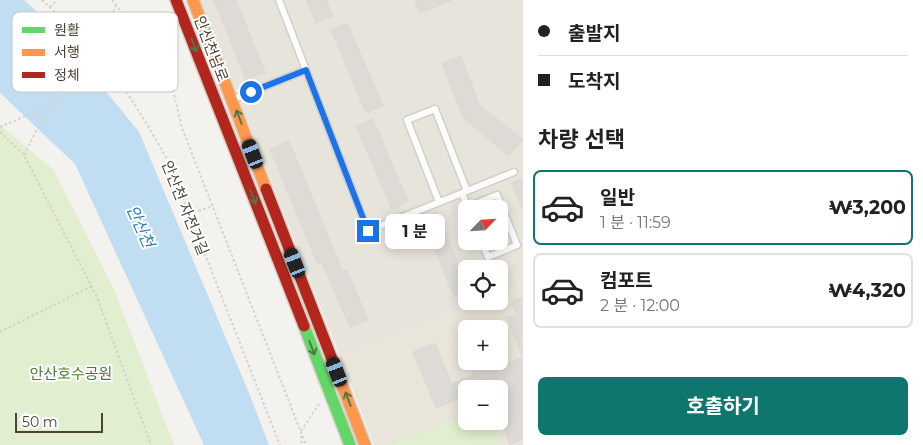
<!DOCTYPE html>
<html lang="ko">
<meta charset="utf-8">
<style>
body{margin:0;font-family:Montserrat,"Noto Sans KR",sans-serif;background:#f6f6f6;color:#222;height:100vh;display:flex;flex-direction:column;font-size:19px;white-space:nowrap}
*{box-sizing:border-box;margin:0}
p{font-size:16px;color:#767676}
.icon{flex:none;width:28px;height:28px;fill:none;stroke:currentColor;stroke-width:2;stroke-linecap:round;stroke-linejoin:round}
.map{position:relative;flex:1;overflow:hidden}
.drawer{display:flex;flex-direction:column;background:#fff;width:400px}
.drawer>*{flex:none}
.top-card{display:grid;align-content:center;height:110px;padding:0 15px;background:#fff}
.needle{width:32px;rotate:65deg}
.buttons{position:absolute;left:458px;top:200px;display:grid;gap:10px}
.buttons a{display:grid;place-items:center;width:50px;height:50px;border-radius:8px;background:#fff;box-shadow:0 2px 12px #0003;font-size:25px}
.scale{position:absolute;left:15px;bottom:12px;width:88px;box-sizing:border-box;padding-left:5px;border:2px solid #4b4439;border-top:0;font-size:14px;line-height:18px;white-space:nowrap;color:#4b4439;-webkit-text-stroke:4px #fff;paint-order:stroke}
.end{position:absolute;width:22px;height:22px;margin:-11px;border:6px solid #1a73e8;background:#fff;box-shadow:0 0 0 2px #fff}
.from{border-radius:50%}
.bubble{position:absolute;height:35px;border-radius:8px;background:#fff;box-shadow:0 2px 12px #0003;font-size:16px;font-weight:700;line-height:35px;text-align:center}
.car{position:absolute;width:15px;height:30px;margin:-15px -8px;border-radius:6px;box-shadow:0 0 4px 1px #0007;background:linear-gradient(#222 24%,#8ab4d8 0 40%,#222 0 76%,#8ab4d8 0 86%,#222 0)}
.top-card b{display:flex;align-items:center;gap:18px;height:48px;font-size:19px}
.top-card b+b{border-top:1px solid #e0e0e0}
.top-card i{width:12px;height:12px;background:#222}
ul{padding:0;list-style:none}
li{display:flex;align-items:center;gap:15px;height:75px;margin:0 10px 8px;padding:0 5px;border:2px solid #e0e0e0;border-radius:8px}
li div{flex:1}
li b{display:block;font-size:19px}
li em{font-style:normal;font-weight:700}
li.on{border-color:#0f766e}
li>.icon{width:45px;height:45px;stroke-width:1.5}
h2{padding:0 15px;font-size:22px;line-height:60px}
.button{display:flex;gap:10px;margin-top:auto;padding:10px 15px}
.button a{flex:1;height:58px;border-radius:8px;background:#0f766e;color:#fff;font-size:20px;font-weight:700;line-height:58px;text-align:center}
main{display:flex;flex:1;min-height:0}
.map>svg:first-child{display:block}
</style>
<main>
<div class="map">
<svg width="523" height="445" viewBox="0 0 523 445">
<rect width="100%" height="100%" fill="#f4f2ee"/>
<path fill="#e7e4dc" fill-rule="evenodd" d="M200 0H523V286L499 295V269H466V301H483L340 356ZM466 209H499V241H466Z"/>
<path fill="#eae5da" fill-rule="evenodd" d="M523 286V445H374L340 356 483 301H499V295ZM466 329H499V361H466ZM466 389H499V421H466Z"/>
<path fill="#e1eecf" d="M0 125 53 169 114 289 174 445H0Z
M466 415V421H481L485 429 494 426 502 445H389Z"/>
<path fill="#c0ddf1" d="M0 0H24L50 23 139 132 249 393 269 445H204L75 164 0 93Z"/>
<path fill="#dedbd6" stroke="#dcd9d4" d="M214 0H236L265 72 246 80Z
M306 0H326L333 16 316 23Z
M415 0H451V1L420 13Z
M347 23 383 106 366 113 331 30Z
M461 56 479 104 523 140 509 156 468 122 462 115 442 63Z
M373 119 408 201 392 209 356 126Z
M289 141 343 272 347 270 368 320 350 327 322 263 318 265 270 149Z
M523 178V210L511 183Z
M437 212 466 283V292L454 297 422 218Z
M523 297V356H522L507 317 516 314 511 302Z
M435 343 452 384 474 375 469 361H502L504 365 523 357V439L510 445 499 415V389H466V396L436 408 413 352Z"/>
<g fill="none" stroke-linecap="round" stroke-linejoin="round">
<defs>
<path id="lane" d="M279 0 368 231 514 172
M233 99 306 70
M462 193 468 209
M439 202 407 120 435 109 467 191
M468 207 497 195 517 245 488 257 481 241"/>
<path id="fast" d="M304 326 350 445"/>
<path id="slow" d="M193 0 266 189
M337 372 365 445"/>
<path id="jam" d="M176 0 304 326
M266 189 337 372"/>
</defs>
<use href="#lane" stroke="#d2d0cb" stroke-width="9"/>
<use href="#fast" stroke="#d3cfc5" stroke-width="14"/>
<use href="#slow" stroke="#d3cfc5" stroke-width="14"/>
<use href="#jam" stroke="#d3cfc5" stroke-width="14"/>
<path stroke="#d3d2cc" stroke-width="2" stroke-dasharray="2.5 2.5" stroke-linecap="butt" d="M42 0C58 15 74 30 89 46 122 80 147 123 170 165L280 445
M112 0 169 73 182 128 306 445
M50 7 57 0
M104 35 116 5
M124 64 156 56
M0 132 24 155 97 297 151 445
M189 214 213 206
M0 332 92 286
M301 431 319 404
M301 436 302 445"/>
<use href="#lane" stroke="#fdfdfc" stroke-width="6"/>
<use href="#fast" stroke="#63d668" stroke-width="11"/>
<use href="#slow" stroke="#ff974d" stroke-width="11"/>
<use href="#jam" stroke="#b3261e" stroke-width="11"/>
<path stroke="#d3d2cc" stroke-width="2" stroke-dasharray="2.5 2.5" stroke-linecap="butt" d="M66 92 82 82 124 64
M0 127C21 118 43 109 62 95 78 83 94 53 104 35
M24 155 38 127 61 97"/>
</g>
<defs><path id="oneway-shaft" d="M-6 0H5M1.5-3L5.5 0L1.5 3" fill="none" stroke-width="1.6" stroke-linecap="round" stroke-linejoin="round" transform="scale(1.25)"/></defs>
<g stroke="#537749">
<use href="#oneway-shaft" transform="translate(194 45) rotate(69)"/>
<use href="#oneway-shaft" transform="translate(239 117) rotate(-111)"/>
<use href="#oneway-shaft" transform="translate(253 197) rotate(69)"/>
<use href="#oneway-shaft" transform="translate(312 348) rotate(69)"/>
<use href="#oneway-shaft" transform="translate(348 399) rotate(-111)"/>
</g>
<g fill="none" stroke-linecap="round" stroke-linejoin="round">
<path stroke="#1a73e8" stroke-width="6" d="M251 92 306 70 368 231"/>
</g>
<g text-anchor="middle" stroke-width="4" stroke-linejoin="round" paint-order="stroke">
<g font-size="15" fill="#4b4439" stroke="#fff">
<text transform="translate(211 49) rotate(69)" y="5">안산천남로</text>
<text transform="translate(185 208) rotate(68)" y="5">안산천 자전거길</text>
</g>
<g font-size="15" fill="#4a7f2a" stroke="#fff">
<text x="71" y="379">안산호수공원</text>
</g>
<g font-size="16" font-style="italic" fill="#2e7ab2" stroke="#fff">
<text transform="translate(141 226) rotate(66)" y="6">안산천</text>
</g>
</g>
<rect x="12" y="12" width="166" height="80" rx="8" fill="#fff" stroke="#c9c7c4" stroke-width="1"/>
<rect x="22" y="27" width="23" height="6" fill="#63d668"/>
<rect x="22" y="49" width="23" height="7" fill="#ff974d"/>
<rect x="22" y="72" width="23" height="6" fill="#b3261e"/>
<g font-size="14" fill="#4b4439">
<text x="54" y="35">원활</text>
<text x="54" y="57">서행</text>
<text x="54" y="80">정체</text>
</g>
</svg>
<div class="buttons">
<a><svg class="needle" viewBox="-14 -14 28 28"><path d="M0-13l5 13h-10z" fill="#e53935"/><path d="M0 13l5-13h-10z" fill="#767676"/></svg></a>
<a><svg class="icon" aria-label="locate" viewBox="0 0 24 24"><circle cx="12" cy="12" r="6"/><path d="M12 2v4M12 18v4M2 12h4M18 12h4"/></svg></a>
<a>+</a>
<a>−</a>
</div>
<div class="scale">50 m</div>
<i class="end from" style="left:251px;top:92px"></i>
<i class="end" style="left:368px;top:231px"></i>
<div class="bubble" style="left:385px;top:214px;width:60px">1 분</div>
<i class="car" style="left:253px;top:154px;rotate:339deg"></i>
<i class="car" style="left:295px;top:263px;rotate:339deg"></i>
<i class="car" style="left:337px;top:372px;rotate:339deg"></i>
</div>
<section class="drawer">
<div class="top-card">
<b><i class="from"></i>출발지</b>
<b><i></i>도착지</b>
</div>
<h2>차량 선택</h2>
<ul>
<li class="on"><svg class="icon" aria-label="car" viewBox="0 0 24 24"><path d="M5 17H2v-5l4-1 3-4h7l3 4 3 1v5h-3M9 17h6M6 11h13"/><circle cx="7" cy="17" r="2"/><circle cx="17" cy="17" r="2"/></svg><div><b>일반</b><p>1 분 · 11:59</p></div><em>₩3,200</em></li>
<li><svg class="icon" aria-label="car" viewBox="0 0 24 24"><path d="M5 17H2v-5l4-1 3-4h7l3 4 3 1v5h-3M9 17h6M6 11h13"/><circle cx="7" cy="17" r="2"/><circle cx="17" cy="17" r="2"/></svg><div><b>컴포트</b><p>2 분 · 12:00</p></div><em>₩4,320</em></li>
</ul>
<div class="button"><a>호출하기</a></div>
</section>
</main>
